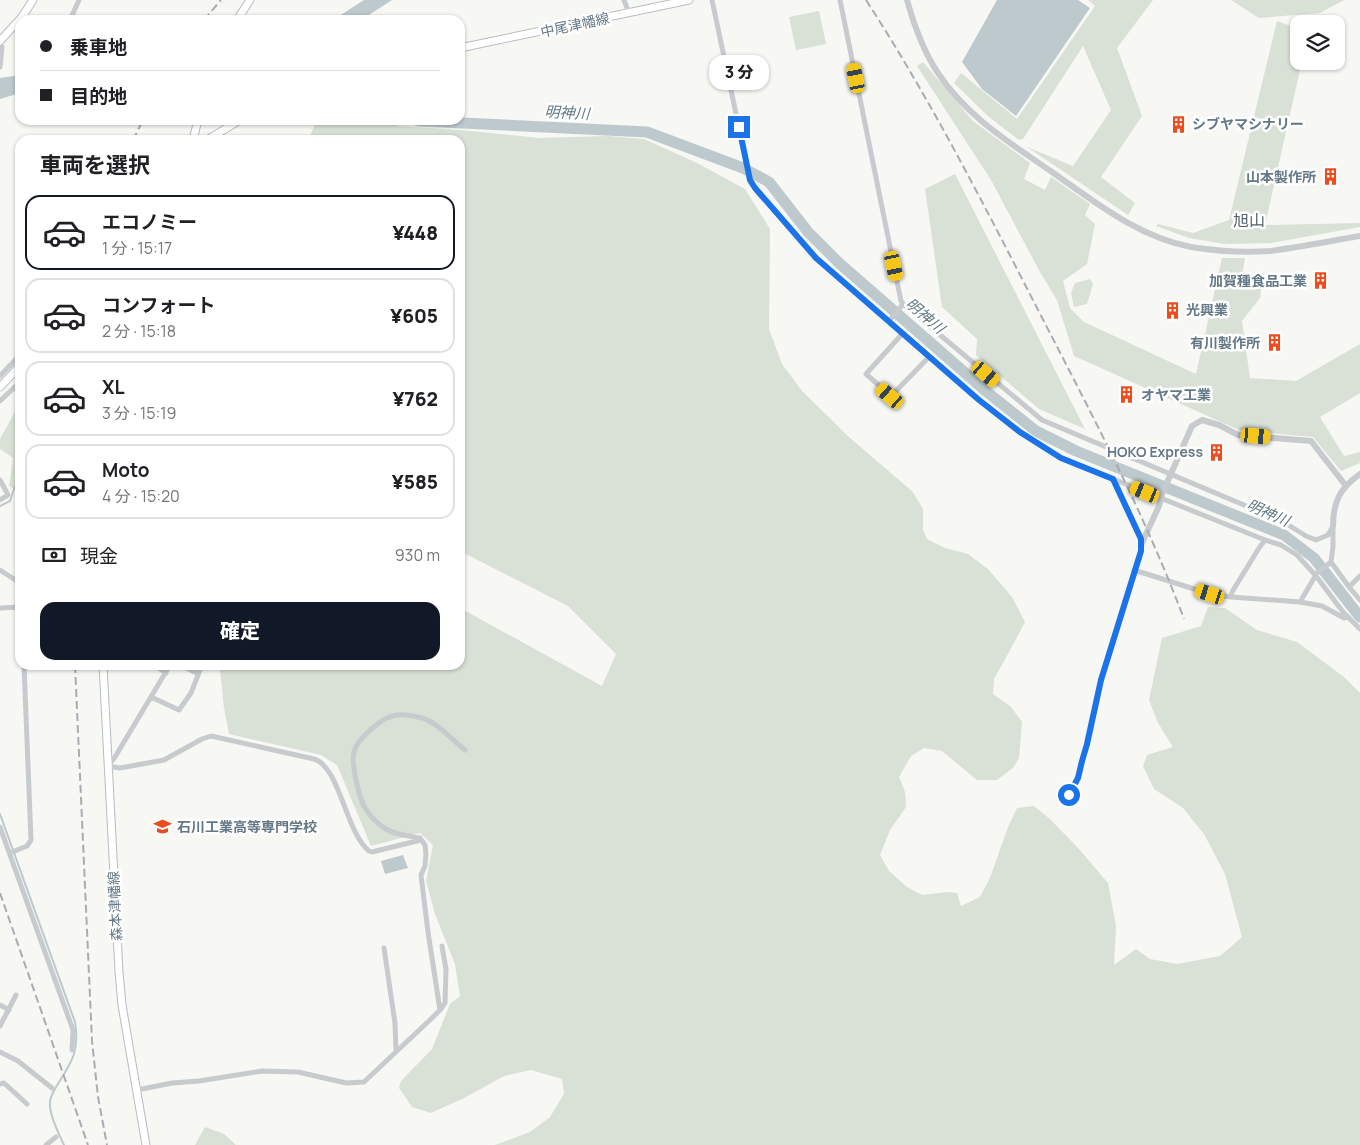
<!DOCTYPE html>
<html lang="ja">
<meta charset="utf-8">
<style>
body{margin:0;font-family:Manrope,"Noto Sans JP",sans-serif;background:#f6f6f6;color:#202124;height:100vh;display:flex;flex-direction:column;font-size:19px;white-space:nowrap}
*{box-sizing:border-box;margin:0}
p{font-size:16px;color:#757577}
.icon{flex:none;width:28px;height:28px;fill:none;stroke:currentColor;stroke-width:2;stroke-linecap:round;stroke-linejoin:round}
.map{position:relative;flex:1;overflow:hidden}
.drawer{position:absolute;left:15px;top:135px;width:450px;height:535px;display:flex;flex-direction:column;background:#fff;border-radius:15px;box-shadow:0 1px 4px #0004}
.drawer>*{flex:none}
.top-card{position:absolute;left:15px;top:15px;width:450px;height:110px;border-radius:15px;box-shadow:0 1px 4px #0004;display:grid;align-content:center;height:110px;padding:0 25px;background:#fff}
.buttons{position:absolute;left:1290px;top:15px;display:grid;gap:10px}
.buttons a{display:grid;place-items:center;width:55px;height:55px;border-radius:10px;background:#fff;box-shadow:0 1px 4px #0004;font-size:25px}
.end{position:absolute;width:22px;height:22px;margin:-11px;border:6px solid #1a73e8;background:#fff;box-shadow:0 0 0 2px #fff}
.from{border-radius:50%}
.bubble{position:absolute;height:35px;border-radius:15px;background:#fff;box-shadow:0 1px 4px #0004;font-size:16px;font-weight:800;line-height:35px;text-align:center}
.car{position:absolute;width:15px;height:30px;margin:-15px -8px;border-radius:6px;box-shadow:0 0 4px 1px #0007;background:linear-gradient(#f5c518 24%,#345 0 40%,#f5c518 0 76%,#345 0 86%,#f5c518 0)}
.top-card b{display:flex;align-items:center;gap:18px;height:48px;font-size:19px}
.top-card b+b{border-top:1px solid #e0e0e0}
.top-card i{width:12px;height:12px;background:#202124}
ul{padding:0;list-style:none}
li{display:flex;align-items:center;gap:15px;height:75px;margin:0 10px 8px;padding:0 15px;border:2px solid #e0e0e0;border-radius:15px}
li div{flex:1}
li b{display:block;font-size:19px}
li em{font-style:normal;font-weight:800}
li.current{border-color:#111827}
li>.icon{width:45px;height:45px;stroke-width:1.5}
h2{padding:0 25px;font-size:22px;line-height:60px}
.pay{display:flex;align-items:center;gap:12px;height:55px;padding:0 25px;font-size:19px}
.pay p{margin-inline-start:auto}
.cta{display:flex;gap:10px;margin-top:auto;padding:10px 25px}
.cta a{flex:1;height:58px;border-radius:15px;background:#111827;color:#fff;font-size:20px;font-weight:800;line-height:58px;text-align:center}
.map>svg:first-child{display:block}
</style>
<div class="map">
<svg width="1360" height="1145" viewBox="0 0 1360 1145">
<rect width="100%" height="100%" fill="#f7f7f4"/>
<path fill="#d9e0d5" d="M1088 0H1153L1117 48 1142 116 1101 177 1135 203 1128 215 1027 147 1073 166 1111 110 1083 46 1023 139 1019 140 989 117 954 83 961 73 1017 119 1095 6Z
M1231 0H1344L1320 13 1259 18Z
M819 11 826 44 796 50 789 17Z
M1277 21 1299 29V61H1302L1265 225 1360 223V227L1271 243 1225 244 1189 238 1156 226 1158 224 1193 233 1229 220Z
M923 62 973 121 1030 163 1024 179 1045 190 1051 177 1090 204 1085 215 1095 224 1087 264 1063 281 1070 308 1084 322 1196 374 1222 258H1245L1240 287 1262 283 1260 298 1242 321 1250 378 1296 381 1360 344V393L1320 417 1344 456 1360 452V463L1341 471 1313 437 1239 430 1074 356 1057 300 1040 272 991 180 917 66Z
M317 120H395L398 126 460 130 539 138 608 136 644 139 697 163 745 189 770 229 769 329 782 364 802 391 850 438 913 492 923 509V530L927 539 945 548 968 554 988 569 1012 597 1025 622 1009 652 994 679 993 694 1011 707 1022 722 1019 758 1013 768 997 780H977L942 751 924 748 911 756 899 777 905 792 906 807 890 830 880 855 889 871 907 887 922 895 948 892 957 893 961 906 980 897 990 878 1008 827 1017 808 1034 806 1050 819 1079 849 1108 883 1116 926 1114 965 1136 949 1150 959 1177 964 1220 956 1242 937 1225 874 1204 834 1183 808 1154 789 1143 766 1147 755 1173 747 1158 723 1149 700 1162 638 1201 626 1208 607 1225 608 1257 630 1297 642 1344 677 1360 693V1145H495L530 1132 550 1117 564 1094 562 1079 531 1070 504 1076 464 1098 431 1113 412 1107 399 1088 401 1081 432 1049 450 1004 460 996 455 964 435 914 426 881 433 845 420 833 371 846 337 765 321 755 229 734 224 708 220 669 223 665H460V608L602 686 616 654 568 606 460 551V140H308Z
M955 174 1085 429 1039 409 976 355 977 339 942 307 925 189Z
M1090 279 1093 284 1087 304 1074 307 1071 293 1075 283Z
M20 402V493L9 486 13 458 0 449V439Z
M205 1127 224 1134 236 1145H195Z"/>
<path fill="#bdc9cd" d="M364 0H392L361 20H333Z
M997 0H1078L1090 8 1016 116 982 89 962 62Z
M20 75V93L0 99V78Z
M144 120H185C171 124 158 126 144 120Z
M403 855 408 868 385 874 381 861Z"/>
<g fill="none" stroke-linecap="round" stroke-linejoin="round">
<path stroke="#bdc9cd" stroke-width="2" d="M0 506 10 501 20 471
M0 814 75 1022C80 1052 71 1063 56 1087 53 1093 49 1098 50 1105 50 1117 59 1134 64 1145"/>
<path stroke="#bdc9cd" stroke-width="11" d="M416 120 421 121 647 132 743 168 769 182 808 232 839 263 987 392 1036 431 1076 451 1284 535 1314 558 1360 617"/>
<defs>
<path id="secondary" d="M237 20 250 0
M0 41 22 17 33 0
M460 48 689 0
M193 140 198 120
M207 140 240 120
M0 387 20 366
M103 665 119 972 122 1005 146 1145"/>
</defs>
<use href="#secondary" stroke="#b7bdc1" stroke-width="9"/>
<path stroke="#c7cbce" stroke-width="5" d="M624 0 629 13
M712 0 750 180 755 188 816 258 979 400 1019 432 1061 458 1265 540 1281 545 1297 555 1316 576 1343 612 1360 629
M840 0 901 301 903 304 1042 420 1282 521 1306 536 1316 540 1328 535 1333 526
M70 20 79 0
M0 45 2 47 0 67
M889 321 903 304
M903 333 866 374 891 396 929 357
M0 376 20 355
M0 401 20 382
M0 480 8 495 0 500
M1331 562 1349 587 1360 600
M0 570 20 583
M1134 570 1210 594 1231 597 1300 602 1317 573 1331 562 1333 547V528
M1349 587 1360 576
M1231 597 1232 592 1259 548 1265 540
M1300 602 1322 606 1344 618 1348 617
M0 608 20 607
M154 665 166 673
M170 665 115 757 108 766 120 768 164 760 202 739 211 736 314 759C340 767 345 831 369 851L372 852 421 840
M181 665 198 674
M151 697 179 710 191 693 202 665
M1069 795 1078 778 1087 744 1101 680 1141 551V539L1114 479
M0 827 73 1030 72 1050
M10 853 27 846 31 840 24 665
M384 948 395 1023 396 1051
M0 1005 9 1010
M440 1010 445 1003 446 969 442 946
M0 1026 16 995
M0 1052 18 1061 52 1088
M0 1084 4 1083 27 1104
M137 1090 172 1083 199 1081 262 1071 298 1072 346 1083 364 1082 431 1019 440 1010 428 932 421 875 425 866 426 854 425 845 420 838C409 836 396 835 386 829 378 824 370 816 365 808 359 798 351 763 354 752 357 739 382 717 396 715 403 714 415 716 422 718 438 723 452 740 465 750
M46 1145 56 1137"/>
<path stroke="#c7cbce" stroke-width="6" d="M907 0C914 25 923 51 938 73 966 116 1010 143 1052 172 1095 202 1138 237 1191 247 1216 251 1244 253 1270 251 1300 247 1330 241 1360 236
M1333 526C1333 502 1340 488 1360 474
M1141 545 1159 506 1162 494 1192 426 1202 420 1219 425 1238 435 1311 441 1346 486"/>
<use href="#secondary" stroke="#fff" stroke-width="7"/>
<path stroke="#a7adb3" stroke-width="2" stroke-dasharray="8 4" stroke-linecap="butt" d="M866 0C929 97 982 201 1035 304 1088 407 1143 510 1184 619
M204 20 221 0
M133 140 143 120
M75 665 92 1041 98 1097 107 1145
M0 893 88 1145"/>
</g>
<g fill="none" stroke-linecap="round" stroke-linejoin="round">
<path stroke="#1a73e8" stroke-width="6" d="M739 127 750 180 755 188 816 258 979 400 1020 432 1061 458 1113 479 1141 539V551L1101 680 1087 744 1082 761 1078 778 1069 795"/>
</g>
<defs>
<symbol id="building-bare" viewBox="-9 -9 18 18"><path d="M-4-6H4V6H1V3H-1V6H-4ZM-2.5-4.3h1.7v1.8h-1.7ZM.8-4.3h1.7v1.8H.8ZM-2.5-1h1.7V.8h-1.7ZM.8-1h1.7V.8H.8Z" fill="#eb4c20" stroke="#fff" stroke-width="2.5" paint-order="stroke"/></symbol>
<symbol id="school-bare" viewBox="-9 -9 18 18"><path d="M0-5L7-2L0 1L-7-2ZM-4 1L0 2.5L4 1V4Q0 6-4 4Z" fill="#eb4c20" stroke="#fff" stroke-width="2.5" paint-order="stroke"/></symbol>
</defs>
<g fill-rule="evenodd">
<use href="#building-bare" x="1166" y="112" width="25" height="25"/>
<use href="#building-bare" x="1318" y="164" width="25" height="25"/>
<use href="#building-bare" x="1308" y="268" width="25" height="25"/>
<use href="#building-bare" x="1160" y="298" width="25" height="25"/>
<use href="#building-bare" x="1262" y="330" width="25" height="25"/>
<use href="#building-bare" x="1114" y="382" width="25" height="25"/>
<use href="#building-bare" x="1204" y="440" width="25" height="25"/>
<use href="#school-bare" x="150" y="814" width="25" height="25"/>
</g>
<g text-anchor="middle" stroke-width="5" stroke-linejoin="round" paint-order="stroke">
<g font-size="14" fill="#657887" stroke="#fff">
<text transform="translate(575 25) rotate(-12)" y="5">中尾津幡線</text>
<text transform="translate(115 906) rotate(-93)" y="5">森本津幡線</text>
</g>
<g font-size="14" font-weight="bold" fill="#657887" stroke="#fff" text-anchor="start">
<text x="1192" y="129">シブヤマシナリー</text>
<text x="1316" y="182" text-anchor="end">山本製作所</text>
<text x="1307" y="286" text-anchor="end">加賀種食品工業</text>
<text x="1186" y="315">光興業</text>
<text x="1260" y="348" text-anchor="end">有川製作所</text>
<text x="1141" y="400">オヤマ工業</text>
<text x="1203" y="457" text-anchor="end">HOKO Express</text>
<text x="177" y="832">石川工業高等専門学校</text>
</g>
<g font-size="15" font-style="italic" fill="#617a83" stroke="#fff">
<text transform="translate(567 113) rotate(3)" y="5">明神川</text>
<text transform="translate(925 316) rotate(40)" y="5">明神川</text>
<text transform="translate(1268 513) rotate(24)" y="5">明神川</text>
</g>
<g font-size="16" fill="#53616b" stroke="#fff">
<text x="1249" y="226">旭山</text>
</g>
</g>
</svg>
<div class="buttons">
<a><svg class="icon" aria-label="layers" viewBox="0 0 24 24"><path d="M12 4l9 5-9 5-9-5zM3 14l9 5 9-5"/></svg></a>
</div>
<i class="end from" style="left:1069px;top:795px"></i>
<i class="end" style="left:739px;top:127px"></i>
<div class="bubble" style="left:709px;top:55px;width:60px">3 分</div>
<i class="car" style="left:856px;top:78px;rotate:349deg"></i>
<i class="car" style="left:894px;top:266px;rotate:168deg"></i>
<i class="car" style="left:986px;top:374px;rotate:130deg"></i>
<i class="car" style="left:890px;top:396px;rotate:311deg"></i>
<i class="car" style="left:1256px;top:436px;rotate:95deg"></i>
<i class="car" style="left:1145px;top:492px;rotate:292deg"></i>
<i class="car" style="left:1210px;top:594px;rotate:288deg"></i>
<div class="top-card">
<b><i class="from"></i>乗車地</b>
<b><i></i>目的地</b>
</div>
<section class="drawer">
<h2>車両を選択</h2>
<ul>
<li class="current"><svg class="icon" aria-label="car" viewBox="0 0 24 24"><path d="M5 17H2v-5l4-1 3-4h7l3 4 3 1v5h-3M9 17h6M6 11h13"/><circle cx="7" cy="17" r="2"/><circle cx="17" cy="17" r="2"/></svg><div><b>エコノミー</b><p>1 分 · 15:17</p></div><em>¥448</em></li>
<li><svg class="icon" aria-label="car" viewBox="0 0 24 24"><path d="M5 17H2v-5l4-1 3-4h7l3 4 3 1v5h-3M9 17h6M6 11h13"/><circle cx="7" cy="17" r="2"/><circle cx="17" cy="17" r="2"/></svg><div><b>コンフォート</b><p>2 分 · 15:18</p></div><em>¥605</em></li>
<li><svg class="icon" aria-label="car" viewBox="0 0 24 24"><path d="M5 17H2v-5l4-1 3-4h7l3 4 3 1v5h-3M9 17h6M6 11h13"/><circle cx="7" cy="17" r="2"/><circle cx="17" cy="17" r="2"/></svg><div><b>XL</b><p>3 分 · 15:19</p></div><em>¥762</em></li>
<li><svg class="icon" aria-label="car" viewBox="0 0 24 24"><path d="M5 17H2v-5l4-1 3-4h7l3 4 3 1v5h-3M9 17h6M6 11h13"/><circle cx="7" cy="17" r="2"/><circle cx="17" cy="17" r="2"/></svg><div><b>Moto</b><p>4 分 · 15:20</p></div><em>¥585</em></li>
</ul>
<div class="pay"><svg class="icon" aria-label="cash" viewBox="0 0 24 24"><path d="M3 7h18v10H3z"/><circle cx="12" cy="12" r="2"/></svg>現金<p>930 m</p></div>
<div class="cta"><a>確定</a></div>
</section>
</div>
